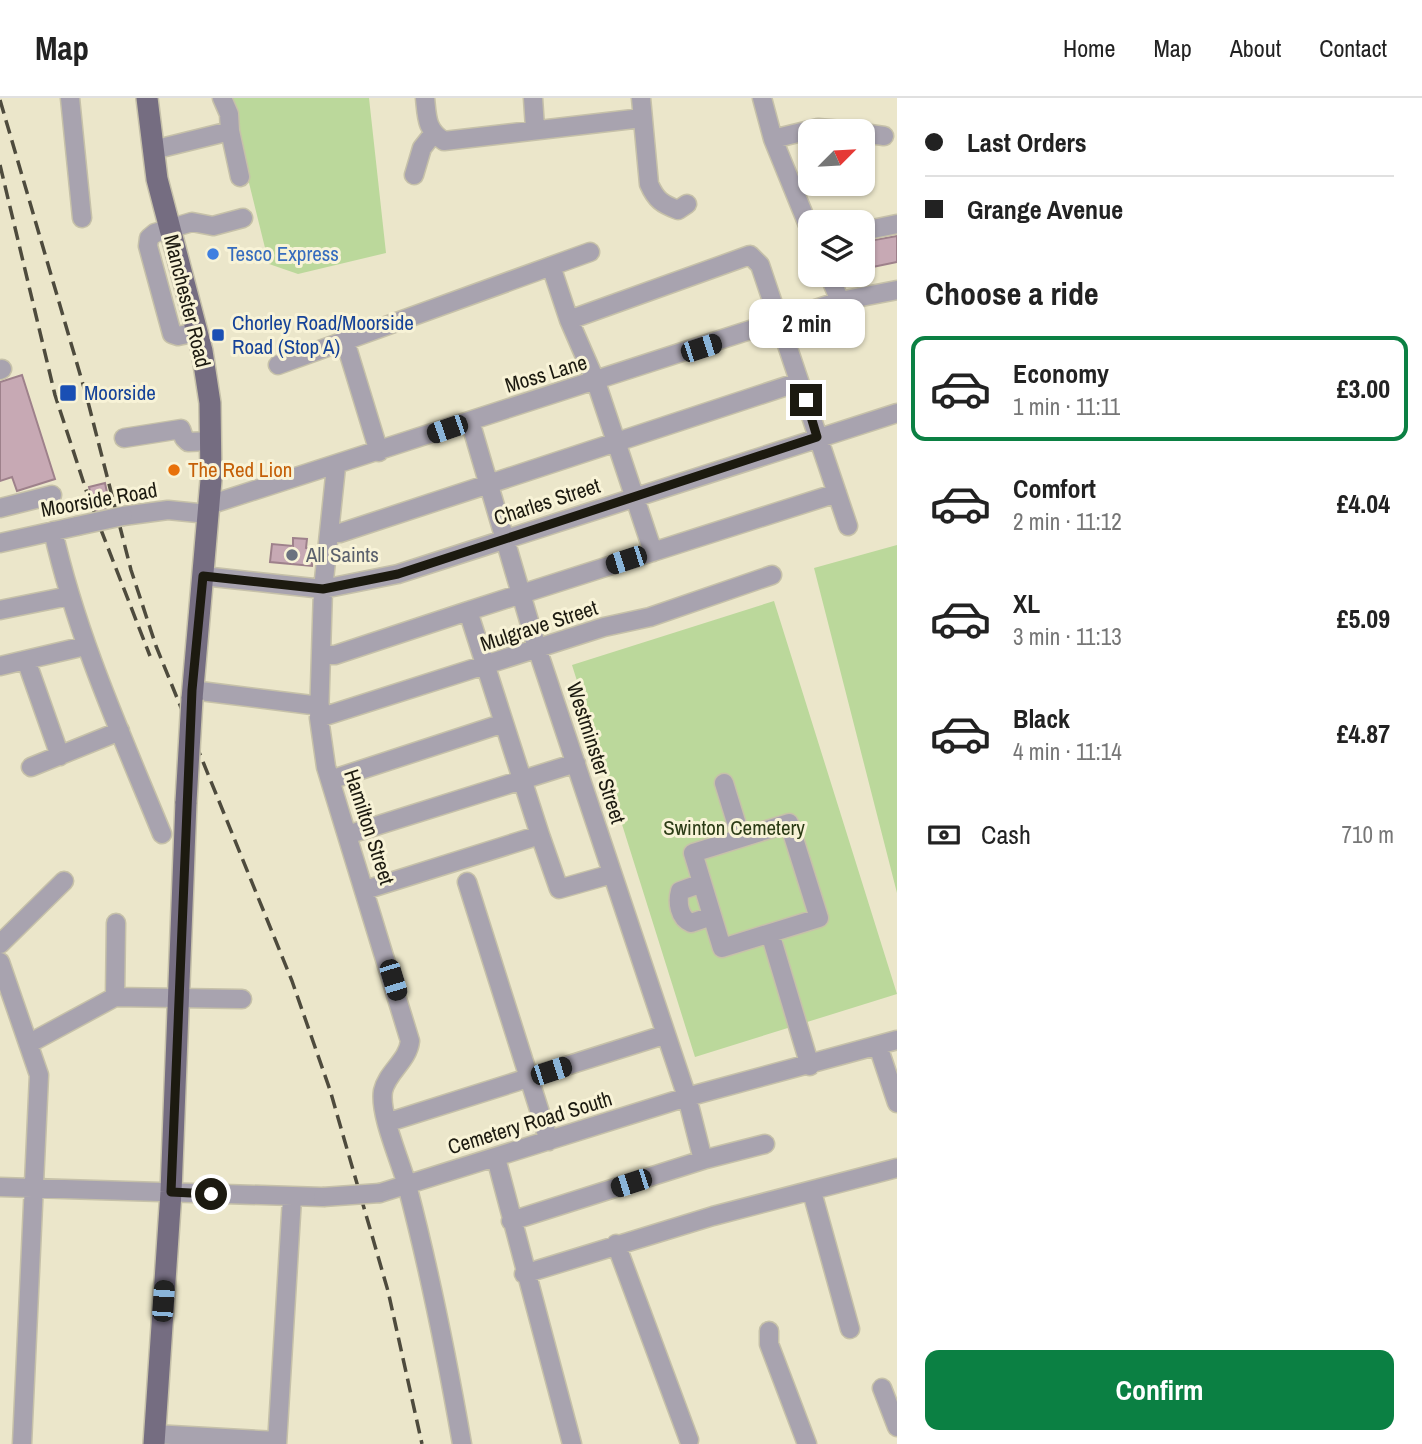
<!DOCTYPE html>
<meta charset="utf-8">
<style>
body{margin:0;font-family:"Archivo Narrow",sans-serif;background:#f6f6f6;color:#222;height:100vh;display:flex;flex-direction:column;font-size:26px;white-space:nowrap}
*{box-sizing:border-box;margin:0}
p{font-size:23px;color:#767676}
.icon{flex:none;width:38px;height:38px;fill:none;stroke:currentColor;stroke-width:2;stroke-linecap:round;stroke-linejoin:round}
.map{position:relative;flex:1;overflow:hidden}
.panel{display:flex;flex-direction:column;background:#fff;width:525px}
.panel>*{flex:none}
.banner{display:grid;align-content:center;height:154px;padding:0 28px;background:#fff}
.needle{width:46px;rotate:66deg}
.controls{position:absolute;left:798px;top:21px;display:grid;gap:14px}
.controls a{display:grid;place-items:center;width:77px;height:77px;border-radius:14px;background:#fff;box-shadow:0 2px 5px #0004;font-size:35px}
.end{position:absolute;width:32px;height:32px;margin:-16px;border:9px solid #1c1a10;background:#fff;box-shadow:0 0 0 4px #fff}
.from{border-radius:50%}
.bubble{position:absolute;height:49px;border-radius:14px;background:#fff;box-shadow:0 2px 5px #0004;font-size:23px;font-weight:800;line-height:49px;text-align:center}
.car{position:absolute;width:21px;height:42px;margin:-21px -10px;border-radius:9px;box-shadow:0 0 5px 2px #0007;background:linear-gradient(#222 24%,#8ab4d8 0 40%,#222 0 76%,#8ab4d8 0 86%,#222 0)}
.banner b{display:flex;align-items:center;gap:24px;height:66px;font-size:26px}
.banner b+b{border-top:2px solid #e0e0e0}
.banner i{width:18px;height:18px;background:#222}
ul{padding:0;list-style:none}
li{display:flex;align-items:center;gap:21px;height:105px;margin:0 14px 10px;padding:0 14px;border:4px solid transparent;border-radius:14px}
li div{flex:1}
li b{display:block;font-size:26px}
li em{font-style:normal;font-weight:800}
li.on{border-color:#0b8043}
li>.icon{width:63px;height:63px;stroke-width:1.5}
h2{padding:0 28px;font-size:32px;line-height:84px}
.pay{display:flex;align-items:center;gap:18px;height:77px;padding:0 28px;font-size:26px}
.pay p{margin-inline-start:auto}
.primary-button{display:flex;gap:14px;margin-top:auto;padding:14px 28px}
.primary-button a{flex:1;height:80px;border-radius:14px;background:#0b8043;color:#fff;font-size:28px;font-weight:800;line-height:80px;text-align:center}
header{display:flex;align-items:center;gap:42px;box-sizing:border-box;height:98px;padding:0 35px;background:#fff;border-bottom:2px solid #e0e0e0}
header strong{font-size:33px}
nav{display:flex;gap:38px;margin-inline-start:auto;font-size:24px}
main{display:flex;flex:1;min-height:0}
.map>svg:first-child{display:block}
</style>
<header>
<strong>Map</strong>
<nav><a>Home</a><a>Map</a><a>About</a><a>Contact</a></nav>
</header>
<main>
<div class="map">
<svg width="897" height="1346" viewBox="0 0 897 1346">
<rect width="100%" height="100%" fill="#ebe6ca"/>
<path fill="#bbd89b" d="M228 0H369L386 155 298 176 269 166Z
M897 447V795L814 470Z
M774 503 897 896 695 959 572 567Z"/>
<path fill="#c7a9b4" stroke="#9e818b" stroke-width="2" d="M897 138V164L863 171V144Z
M22 277 55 381 17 393 12 379 0 383V284Z
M105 385 110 409 94 413 89 389Z
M293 440 307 441 306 450 313 451 312 468 270 464 272 446 293 448Z"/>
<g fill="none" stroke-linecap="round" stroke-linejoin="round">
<defs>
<path id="minor" d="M70 0 82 120
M425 0C427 19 426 32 444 43L642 20
M533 0 535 30
M641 0 649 86C656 102 662 106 678 112L687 106
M762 0 773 41 810 132
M230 33 240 79
M863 35 884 38
M773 41 818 30 854 33
M153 52 230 33 229 16 222 0
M414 77 422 50 433 36
M863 133 897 126
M551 168 569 222 596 284 653 454
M829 177 840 203
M569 222 750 157 760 167 848 428
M197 234 178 238 172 236 148 148 149 140 155 135 192 124 213 128 243 120
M345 243 379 354
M278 267 590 154
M0 272 2 271
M470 323 537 550 687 999 703 1062
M124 340 181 331 184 340 188 344 211 343
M336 369 323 491 319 620 326 669 410 943C408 963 387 974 383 993 379 1017 402 1066 408 1091 430 1175 447 1260 462 1346
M209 407 840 203 897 192
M0 410 52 397
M123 418 168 412 208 416
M53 433C77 539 121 636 162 736
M329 435H340L799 284
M0 445 77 428
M203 478 323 491 398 476 897 315
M0 512 69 498
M321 557H335L468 513
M26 562 60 658
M0 568 85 548
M192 592 320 608
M319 620 604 529 650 519 772 477
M31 669 120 633
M330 682 504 625
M724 685 741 740
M789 725 819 820 722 850 693 755Z
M347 737 576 665
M540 737 559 791 612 776
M467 784 549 1043
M702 785 680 793C677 804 679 820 691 825L712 818
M365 792 540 737 468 513 837 395
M770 835 810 968
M0 846 64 783
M0 864 39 977 22 1346
M115 899 116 825
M30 945 115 899 242 901
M878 948 897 1005
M389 1024 664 937
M496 1060 572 1346
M0 1089 323 1099
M812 1094 850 1231
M380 1095 687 999 897 942
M511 1123 706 1061 765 1046
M616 1146 689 1342
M524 1176 713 1118 897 1070
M769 1233V1246L807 1346
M882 1290 897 1329
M154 1336 277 1343
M277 1346 292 1100"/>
<path id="major" d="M147 0 157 81 202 253 210 305 211 382 192 601
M154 1346 171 1094 186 704"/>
</defs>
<use href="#minor" stroke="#c6c1a9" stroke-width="21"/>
<use href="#major" stroke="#c6c1a9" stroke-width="24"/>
<use href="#minor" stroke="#a8a3af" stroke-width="18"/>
<use href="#major" stroke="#756d81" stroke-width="21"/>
<path stroke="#4e4b3d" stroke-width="3.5" stroke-dasharray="14 7" stroke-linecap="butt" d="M0 2 87 300 131 472 156 548 292 883 330 992 388 1193 422 1346
M0 67 55 297 89 401 150 558"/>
<defs>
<path id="minor-bridge" d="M77 428 123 418
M323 1099 380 1095"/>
<path id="major-bridge" d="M186 704 192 601"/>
</defs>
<use href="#minor-bridge" stroke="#c6c1a9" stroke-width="21" stroke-linecap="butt"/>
<use href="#major-bridge" stroke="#c6c1a9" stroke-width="24" stroke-linecap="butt"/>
<use href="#minor-bridge" stroke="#a8a3af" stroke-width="18"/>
<use href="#major-bridge" stroke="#756d81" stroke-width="21"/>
</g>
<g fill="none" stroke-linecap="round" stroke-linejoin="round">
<path stroke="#1c1a10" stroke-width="9" d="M211 1096 171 1094 192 592 203 478 323 491 398 476 817 339 806 302"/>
</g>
<circle fill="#3f7fe0" stroke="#f8f3d7" stroke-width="2.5" cx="213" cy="156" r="7"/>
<g fill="#1a4fb4" stroke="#f8f3d7" stroke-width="2.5">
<rect x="211" y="230" width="14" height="14" rx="3.5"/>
<rect x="59" y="286" width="18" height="18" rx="3.5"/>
</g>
<circle fill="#e8710a" stroke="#f8f3d7" stroke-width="2.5" cx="174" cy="372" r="7"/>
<circle fill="#6b7280" stroke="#f8f3d7" stroke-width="2.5" cx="292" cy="457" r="7"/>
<g text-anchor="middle" stroke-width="6" stroke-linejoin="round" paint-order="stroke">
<g font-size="21" fill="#366cbe" stroke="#f8f3d7" text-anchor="start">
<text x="227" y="163">Tesco Express</text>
</g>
<g font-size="21" fill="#1c1a10" stroke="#f8f3d7">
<text transform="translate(187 203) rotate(76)" y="7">Manchester Road</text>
<text transform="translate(546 276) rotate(-17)" y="7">Moss Lane</text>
<text transform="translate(99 402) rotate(-10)" y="7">Moorside Road</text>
<text transform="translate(547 404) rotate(-18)" y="7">Charles Street</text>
<text transform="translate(539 528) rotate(-18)" y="7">Mulgrave Street</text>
<text transform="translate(596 655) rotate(72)" y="7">Westminster Street</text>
<text transform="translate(369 729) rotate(72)" y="7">Hamilton Street</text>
<text transform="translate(530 1025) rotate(-17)" y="7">Cemetery Road South</text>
</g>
<g font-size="21" fill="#164399" stroke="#f8f3d7" text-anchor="start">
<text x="232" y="232">Chorley Road/Moorside<tspan x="232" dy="24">Road (Stop A)</tspan></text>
<text x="84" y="302">Moorside</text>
</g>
<g font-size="21" fill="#c56008" stroke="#f8f3d7" text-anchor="start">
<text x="188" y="379">The Red Lion</text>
</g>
<g font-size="21" fill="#5b616d" stroke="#f8f3d7" text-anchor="start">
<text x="306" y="464">All Saints</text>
</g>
<g font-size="21" fill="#2b3b15" stroke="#f8f3d7">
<text x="734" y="737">Swinton Cemetery</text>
</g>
</g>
</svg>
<div class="controls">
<a><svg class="needle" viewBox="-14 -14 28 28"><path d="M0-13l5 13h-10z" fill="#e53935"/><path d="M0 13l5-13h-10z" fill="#767676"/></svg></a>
<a><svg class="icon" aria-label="layers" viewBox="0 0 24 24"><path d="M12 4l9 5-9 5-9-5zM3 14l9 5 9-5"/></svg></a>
</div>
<i class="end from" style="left:211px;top:1096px"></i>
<i class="end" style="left:806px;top:302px"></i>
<div class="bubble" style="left:749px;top:201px;width:116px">2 min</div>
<i class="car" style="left:701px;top:250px;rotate:72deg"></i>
<i class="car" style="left:447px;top:331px;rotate:251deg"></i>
<i class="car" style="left:626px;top:462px;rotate:252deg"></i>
<i class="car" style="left:393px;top:882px;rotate:163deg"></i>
<i class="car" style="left:551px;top:973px;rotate:72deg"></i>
<i class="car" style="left:631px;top:1085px;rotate:252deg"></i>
<i class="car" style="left:163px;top:1203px;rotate:4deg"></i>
</div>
<section class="panel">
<div class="banner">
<b><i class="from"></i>Last Orders</b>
<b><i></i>Grange Avenue</b>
</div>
<h2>Choose a ride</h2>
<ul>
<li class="on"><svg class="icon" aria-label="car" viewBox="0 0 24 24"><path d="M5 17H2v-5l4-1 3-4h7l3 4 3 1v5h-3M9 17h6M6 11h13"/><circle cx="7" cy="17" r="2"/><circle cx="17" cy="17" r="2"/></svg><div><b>Economy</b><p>1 min · 11:11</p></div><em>£3.00</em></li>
<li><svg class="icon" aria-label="car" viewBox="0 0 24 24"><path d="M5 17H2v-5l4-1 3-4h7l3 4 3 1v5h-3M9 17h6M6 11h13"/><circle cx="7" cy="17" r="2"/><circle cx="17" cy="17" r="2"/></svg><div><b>Comfort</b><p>2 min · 11:12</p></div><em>£4.04</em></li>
<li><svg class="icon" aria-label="car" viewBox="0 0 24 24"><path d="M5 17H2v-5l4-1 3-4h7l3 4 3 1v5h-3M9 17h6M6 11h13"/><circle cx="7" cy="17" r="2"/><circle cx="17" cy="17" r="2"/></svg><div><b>XL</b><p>3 min · 11:13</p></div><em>£5.09</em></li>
<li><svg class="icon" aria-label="car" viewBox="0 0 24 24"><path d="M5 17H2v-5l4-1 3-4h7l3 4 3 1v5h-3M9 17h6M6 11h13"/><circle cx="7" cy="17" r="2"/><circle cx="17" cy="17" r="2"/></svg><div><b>Black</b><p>4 min · 11:14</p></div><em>£4.87</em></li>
</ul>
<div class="pay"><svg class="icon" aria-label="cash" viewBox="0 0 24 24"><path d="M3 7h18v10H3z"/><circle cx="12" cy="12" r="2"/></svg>Cash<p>710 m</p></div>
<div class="primary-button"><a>Confirm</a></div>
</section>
</main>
